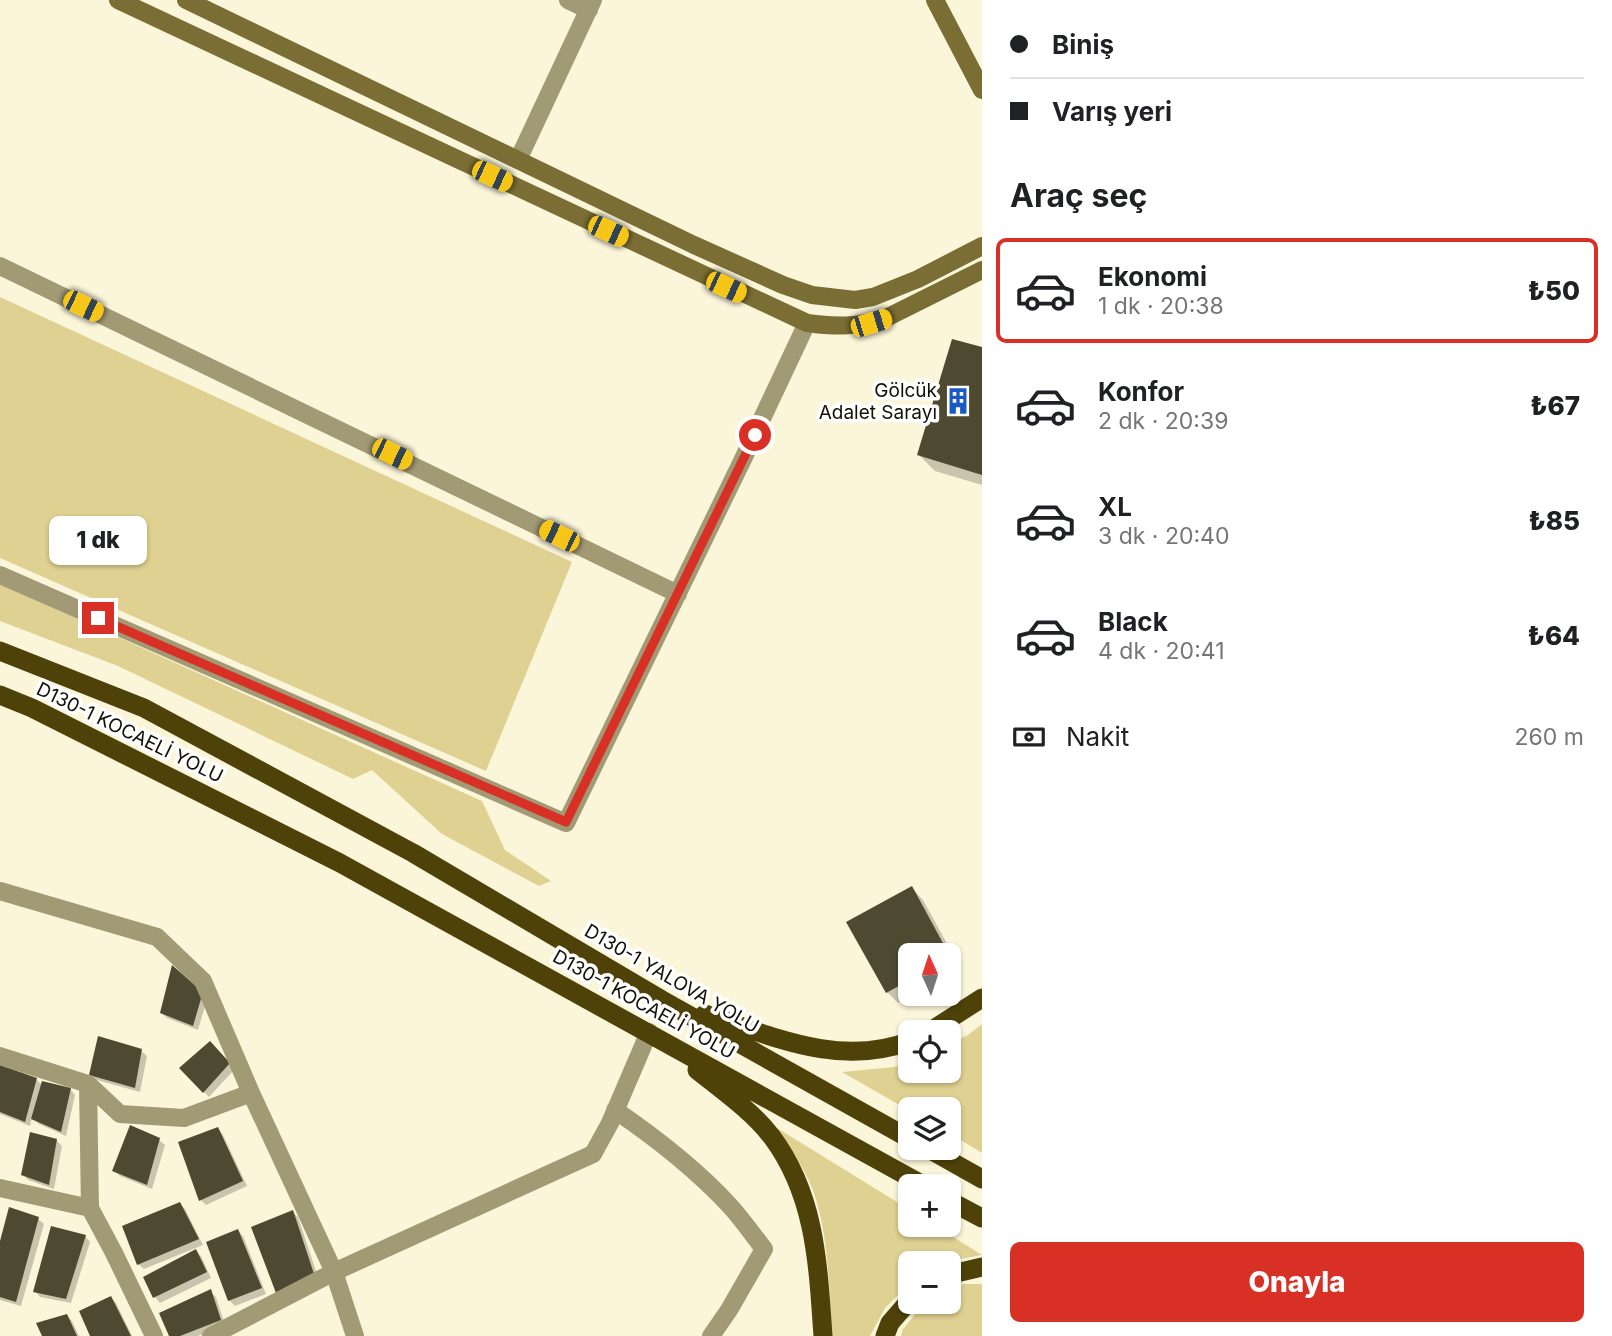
<!DOCTYPE html>
<html lang="tr">
<meta charset="utf-8">
<style>
body{margin:0;font-family:Inter,sans-serif;background:#f6f6f6;color:#202124;height:100vh;display:flex;flex-direction:column;font-size:26px;white-space:nowrap}
*{box-sizing:border-box;margin:0}
p{font-size:23px;color:#757577}
.icon{flex:none;width:38px;height:38px;fill:none;stroke:currentColor;stroke-width:2;stroke-linecap:round;stroke-linejoin:round}
.map{position:relative;flex:1;overflow:hidden}
.panel{display:flex;flex-direction:column;background:#fff;width:630px}
.panel>*{flex:none}
.top-card{display:grid;align-content:center;height:154px;padding:0 28px;background:#fff}
.needle{width:46px;rotate:357deg}
.controls{position:absolute;left:898px;top:943px;display:grid;gap:14px}
.controls a{display:grid;place-items:center;width:63px;height:63px;border-radius:10px;background:#fff;box-shadow:0 2px 5px #0004;font-size:35px}
.end{position:absolute;width:32px;height:32px;margin:-16px;border:9px solid #d93025;background:#fff;box-shadow:0 0 0 4px #fff}
.from{border-radius:50%}
.bubble{position:absolute;height:49px;border-radius:10px;background:#fff;box-shadow:0 2px 5px #0004;font-size:23px;font-weight:800;line-height:49px;text-align:center}
.car{position:absolute;width:21px;height:42px;margin:-21px -10px;border-radius:9px;box-shadow:0 0 5px 2px #0007;background:linear-gradient(#f5c518 24%,#345 0 40%,#f5c518 0 76%,#345 0 86%,#f5c518 0)}
.top-card b{display:flex;align-items:center;gap:24px;height:66px;font-size:26px}
.top-card b+b{border-top:2px solid #e0e0e0}
.top-card i{width:18px;height:18px;background:#202124}
ul{padding:0;list-style:none}
li{display:flex;align-items:center;gap:21px;height:105px;margin:0 14px 10px;padding:0 14px;border:4px solid transparent;border-radius:10px}
li div{flex:1}
li b{display:block;font-size:26px}
li em{font-style:normal;font-weight:800}
li.current{border-color:#d93025}
li>.icon{width:63px;height:63px;stroke-width:1.5}
h2{padding:0 28px;font-size:32px;line-height:84px}
.pay{display:flex;align-items:center;gap:18px;height:77px;padding:0 28px;font-size:26px}
.pay p{margin-inline-start:auto}
.cta{display:flex;gap:14px;margin-top:auto;padding:14px 28px}
.cta a{flex:1;height:80px;border-radius:10px;background:#d93025;color:#fff;font-size:28px;font-weight:800;line-height:80px;text-align:center}
main{display:flex;flex:1;min-height:0}
.map>svg:first-child{display:block}
</style>
<main>
<div class="map">
<svg width="982" height="1336" viewBox="0 0 982 1336">
<rect width="100%" height="100%" fill="#fbf5d9"/>
<path fill="#dfd191" d="M0 297 572 562 486 771 0 558Z
M0 584 482 801 505 850 551 881 539 886 442 834 372 770 353 779 118 666 0 621Z
M982 1024V1153L949 1133 948 1110 910 1111 842 1072 894 1067 910 1062V1071H948L949 1044 968 1035Z
M777 1128 910 1210V1225H934L982 1255 955 1260 947 1263 910 1264V1283L885 1308 870 1336H832C829 1289 829 1217 806 1175 798 1159 787 1144 777 1128Z
M963 1284H982V1336H901L903 1329 925 1303 948 1302 949 1291Z"/>
<path fill="#0003" d="M982 349V485L935 471 919 455Z
M912 888 923 900 961 969 948 976V956H910V994H915L898 1003 887 992Z
M202 993 207 999 198 1030 167 1018 162 1013Z
M210 1044 234 1070 209 1097 181 1068Z
M141 1051 147 1056 140 1092 97 1080 91 1075Z
M0 1067 36 1079 43 1086 70 1089 75 1095 66 1136 39 1124 32 1117 30 1126 0 1114Z
M218 1129 223 1135 247 1186 206 1205 201 1200Z
M56 1140 62 1146 54 1189 28 1180 23 1174Z
M159 1140 165 1145 152 1189 120 1176 114 1170Z
M180 1204 185 1209 203 1245 144 1269 138 1264Z
M292 1212 298 1217 320 1283 283 1298Z
M38 1219 44 1224 21 1306 0 1300V1247Z
M238 1231 243 1236 266 1294 235 1306 229 1300Z
M85 1236 90 1242 71 1303 40 1297 35 1291Z
M196 1251 201 1256 211 1278 160 1303 155 1297 145 1278Z
M210 1292 216 1297 225 1325 198 1336H171Z
M111 1298 116 1303 132 1336H92Z
M67 1316 72 1321 79 1336H44Z"/>
<path fill="#4e4931" d="M952 339 982 347V475L917 455Z
M912 886 950 956H910V980L886 993 846 922Z
M172 965 203 992 193 1026 160 1013Z
M98 1036 142 1049 135 1088 89 1075Z
M210 1041 230 1063 203 1093 179 1068Z
M0 1065 37 1078 25 1122 0 1112Z
M42 1081 71 1088 61 1132 31 1119Z
M130 1125 160 1138 147 1185 112 1171Z
M218 1127 243 1181 199 1201 178 1142Z
M30 1132 57 1139 49 1185 21 1175Z
M180 1202 199 1239 137 1265 122 1226Z
M9 1207 39 1217 16 1302 0 1297V1241Z
M293 1210 315 1277 276 1293 251 1227Z
M51 1226 86 1235 66 1299 33 1292Z
M238 1229 262 1288 228 1301 206 1242Z
M196 1249 207 1272 153 1298 143 1277Z
M211 1289 221 1320 180 1336H169L159 1313Z
M111 1296 131 1336H90L79 1311Z
M67 1314 77 1336H42L36 1323Z"/>
<g fill="none" stroke-linecap="round" stroke-linejoin="round">
<path stroke="#a19a75" stroke-width="18" d="M568 0 589 10
M518 160 593 0
M0 266 678 594
M0 575 566 823 744 457 807 323
M0 891 157 937 203 981 251 1093 334 1272 355 1336
M0 1056 88 1084 120 1114 184 1118 251 1093
M88 1084 90 1208 114 1253 154 1336
M615 1110C656 1138 696 1169 730 1206 742 1219 753 1235 764 1249L729 1310 711 1336
M0 1188 90 1208
M211 1336 334 1272 593 1154 610 1123 649 1032"/>
<path stroke="#7a6e34" stroke-width="18" d="M118 0 807 323C836 327 858 327 886 318L982 270
M186 0 694 245 783 285 812 295 855 300 873 297 918 279 982 246
M935 0 982 90"/>
<path stroke="#4e4209" stroke-width="19" d="M0 651 144 708 413 853 662 1000 910 1139
M0 695 32 708 340 863 925 1186
M705 1014C772 1036 840 1068 910 1041
M929 1032 982 998
M697 1070C722 1090 752 1111 772 1137 816 1196 818 1266 823 1336
M927 1148 982 1179
M948 1200 982 1218
M948 1275 982 1267
M885 1336 890 1323 910 1300"/>
</g>
<g fill="none" stroke-linecap="round" stroke-linejoin="round">
<path stroke="#d93025" stroke-width="9" d="M98 618 566 822 755 435"/>
</g>
<defs>
<symbol id="building-bare" viewBox="-9 -9 18 18"><path d="M-4-6H4V6H1V3H-1V6H-4ZM-2.5-4.3h1.7v1.8h-1.7ZM.8-4.3h1.7v1.8H.8ZM-2.5-1h1.7V.8h-1.7ZM.8-1h1.7V.8H.8Z" fill="#1a5ac5" stroke="#fff" stroke-width="2.5" paint-order="stroke"/></symbol>
</defs>
<g fill-rule="evenodd">
<use href="#building-bare" x="939" y="382" width="38" height="38"/>
</g>
<g text-anchor="middle" stroke-width="7" stroke-linejoin="round" paint-order="stroke">
<g font-size="19" fill="#131107" stroke="#fff" text-anchor="end">
<text x="937" y="397">Gölcük<tspan x="937" dy="22">Adalet Sarayı</tspan></text>
</g>
<g font-size="19" fill="#131107" stroke="#fff">
<text transform="translate(130 732) rotate(26)" y="7">D130-1 KOCAELİ YOLU</text>
<text transform="translate(672 978) rotate(30)" y="7">D130-1 YALOVA YOLU</text>
<text transform="translate(644 1004) rotate(29)" y="7">D130-1 KOCAELİ YOLU</text>
</g>
</g>
</svg>
<div class="controls">
<a><svg class="needle" viewBox="-14 -14 28 28"><path d="M0-13l5 13h-10z" fill="#e53935"/><path d="M0 13l5-13h-10z" fill="#757577"/></svg></a>
<a><svg class="icon" aria-label="locate" viewBox="0 0 24 24"><circle cx="12" cy="12" r="6"/><path d="M12 2v4M12 18v4M2 12h4M18 12h4"/></svg></a>
<a><svg class="icon" aria-label="layers" viewBox="0 0 24 24"><path d="M12 4l9 5-9 5-9-5zM3 14l9 5 9-5"/></svg></a>
<a>+</a>
<a>−</a>
</div>
<i class="end from" style="left:755px;top:435px"></i>
<i class="end" style="left:98px;top:618px"></i>
<div class="bubble" style="left:49px;top:516px;width:98px">1 dk</div>
<i class="car" style="left:492px;top:176px;rotate:115deg"></i>
<i class="car" style="left:608px;top:231px;rotate:115deg"></i>
<i class="car" style="left:726px;top:287px;rotate:115deg"></i>
<i class="car" style="left:83px;top:306px;rotate:116deg"></i>
<i class="car" style="left:871px;top:323px;rotate:73deg"></i>
<i class="car" style="left:392px;top:454px;rotate:116deg"></i>
<i class="car" style="left:559px;top:536px;rotate:296deg"></i>
</div>
<section class="panel">
<div class="top-card">
<b><i class="from"></i>Biniş</b>
<b><i></i>Varış yeri</b>
</div>
<h2>Araç seç</h2>
<ul>
<li class="current"><svg class="icon" aria-label="car" viewBox="0 0 24 24"><path d="M5 17H2v-5l4-1 3-4h7l3 4 3 1v5h-3M9 17h6M6 11h13"/><circle cx="7" cy="17" r="2"/><circle cx="17" cy="17" r="2"/></svg><div><b>Ekonomi</b><p>1 dk · 20:38</p></div><em>₺50</em></li>
<li><svg class="icon" aria-label="car" viewBox="0 0 24 24"><path d="M5 17H2v-5l4-1 3-4h7l3 4 3 1v5h-3M9 17h6M6 11h13"/><circle cx="7" cy="17" r="2"/><circle cx="17" cy="17" r="2"/></svg><div><b>Konfor</b><p>2 dk · 20:39</p></div><em>₺67</em></li>
<li><svg class="icon" aria-label="car" viewBox="0 0 24 24"><path d="M5 17H2v-5l4-1 3-4h7l3 4 3 1v5h-3M9 17h6M6 11h13"/><circle cx="7" cy="17" r="2"/><circle cx="17" cy="17" r="2"/></svg><div><b>XL</b><p>3 dk · 20:40</p></div><em>₺85</em></li>
<li><svg class="icon" aria-label="car" viewBox="0 0 24 24"><path d="M5 17H2v-5l4-1 3-4h7l3 4 3 1v5h-3M9 17h6M6 11h13"/><circle cx="7" cy="17" r="2"/><circle cx="17" cy="17" r="2"/></svg><div><b>Black</b><p>4 dk · 20:41</p></div><em>₺64</em></li>
</ul>
<div class="pay"><svg class="icon" aria-label="cash" viewBox="0 0 24 24"><path d="M3 7h18v10H3z"/><circle cx="12" cy="12" r="2"/></svg>Nakit<p>260 m</p></div>
<div class="cta"><a>Onayla</a></div>
</section>
</main>
